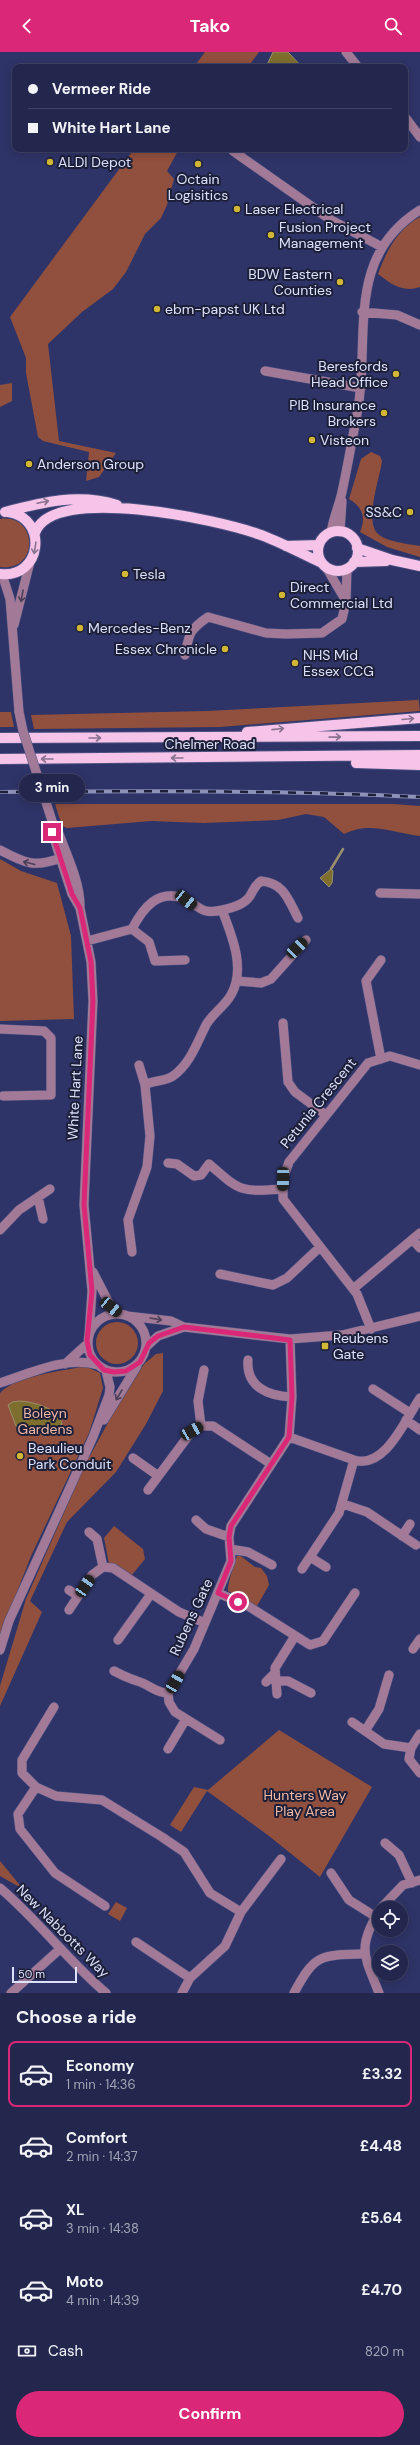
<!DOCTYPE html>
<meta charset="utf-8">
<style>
body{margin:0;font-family:"DM Sans",sans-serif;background:#2f3358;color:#f1f3f6;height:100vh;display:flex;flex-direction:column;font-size:15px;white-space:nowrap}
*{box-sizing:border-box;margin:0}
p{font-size:13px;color:#a3a5b6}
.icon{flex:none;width:22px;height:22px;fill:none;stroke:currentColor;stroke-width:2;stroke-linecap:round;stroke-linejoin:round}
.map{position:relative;height:1941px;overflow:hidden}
.drawer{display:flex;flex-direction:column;background:#23274e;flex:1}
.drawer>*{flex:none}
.banner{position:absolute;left:12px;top:12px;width:396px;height:88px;border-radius:8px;box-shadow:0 2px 10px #0003,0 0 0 1px #404466;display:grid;align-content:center;height:88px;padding:0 16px;background:#23274e}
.fabs{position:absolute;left:372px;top:1849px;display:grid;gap:8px}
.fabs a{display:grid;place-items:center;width:36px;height:36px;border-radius:50%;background:#23274e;box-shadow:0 2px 10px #0003,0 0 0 1px #404466;font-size:20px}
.scale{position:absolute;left:12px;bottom:10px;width:65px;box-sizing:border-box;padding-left:4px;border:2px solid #dce1fb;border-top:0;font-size:11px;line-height:14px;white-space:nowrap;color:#dce1fb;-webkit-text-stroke:3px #1c1f37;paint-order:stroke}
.end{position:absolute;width:18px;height:18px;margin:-9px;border:5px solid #db2777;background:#fff;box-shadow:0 0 0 2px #fff}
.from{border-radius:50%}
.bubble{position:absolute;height:28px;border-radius:14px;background:#23274e;box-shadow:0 2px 10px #0003,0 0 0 1px #404466;font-size:13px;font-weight:700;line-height:28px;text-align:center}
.car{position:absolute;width:12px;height:24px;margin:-12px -6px;border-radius:5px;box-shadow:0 0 3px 1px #0007;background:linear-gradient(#222 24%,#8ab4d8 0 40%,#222 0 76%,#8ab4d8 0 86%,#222 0)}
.banner b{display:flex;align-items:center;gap:14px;height:38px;font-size:15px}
.banner b+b{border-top:1px solid #404466}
.banner i{width:10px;height:10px;background:#f1f3f6}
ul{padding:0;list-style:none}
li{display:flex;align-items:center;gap:12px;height:66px;margin:0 8px 6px;padding:0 8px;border:2px solid transparent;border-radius:8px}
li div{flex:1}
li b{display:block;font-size:15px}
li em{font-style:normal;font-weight:700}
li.selected{border-color:#db2777}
li>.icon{width:36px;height:36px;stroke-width:1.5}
h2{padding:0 16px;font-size:18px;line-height:48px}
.pay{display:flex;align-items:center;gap:10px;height:44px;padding:0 16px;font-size:15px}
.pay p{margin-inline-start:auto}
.button{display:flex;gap:8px;margin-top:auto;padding:8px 16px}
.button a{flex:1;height:46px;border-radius:24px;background:#db2777;color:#fff;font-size:16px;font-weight:700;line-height:46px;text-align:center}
header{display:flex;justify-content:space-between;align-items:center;height:52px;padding:0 16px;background:#db2777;color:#fff;font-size:18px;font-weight:700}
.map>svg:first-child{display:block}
</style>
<header><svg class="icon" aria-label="back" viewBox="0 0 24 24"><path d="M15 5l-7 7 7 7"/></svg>Tako<svg class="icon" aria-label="search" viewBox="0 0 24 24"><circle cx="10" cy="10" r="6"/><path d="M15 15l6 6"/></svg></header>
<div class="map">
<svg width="420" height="1941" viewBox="0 0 420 1941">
<rect width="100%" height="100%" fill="#2f3468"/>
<path fill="#91503d" d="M205 0H259L248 15H194Z
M134 97H179L167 119 174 127 167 153 161 166 145 182 126 220 113 237 82 260 48 292 59 389 116 401 99 425 86 429 89 400 43 389 38 385 26 321V306L10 265Z
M420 165V235C403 241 391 232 378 222 386 200 398 176 420 165Z
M12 331V349L0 355V333Z
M371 400 380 404 382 409C380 425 364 470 378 482 387 490 409 492 420 494V505L387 495 360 480C366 466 363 455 349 447L361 407Z
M0 467C38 461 40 520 0 515Z
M418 644 420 659 220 675 34 677 31 663 207 659 418 648Z
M0 660H11L14 675H0Z
M55 752H393L420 754V784C392 781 371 769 344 782L324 765 306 762 278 768 203 771 151 769 67 776 62 774Z
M0 807 21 819 57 831 71 884 74 967 0 969Z
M96 1291a21 21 0 1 1 42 0a21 21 0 1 1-42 0Z
M163 1301V1339L146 1372 116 1420 67 1470 30 1549 42 1560 0 1654V1634L26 1547 84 1415 111 1365 144 1312 156 1302Z
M85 1314 100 1321 103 1336 89 1381 31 1504 0 1584V1341C15 1324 63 1319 85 1314Z
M114 1474 143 1497 145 1507 131 1524 109 1512 104 1486Z
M238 1502 255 1515 261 1516 267 1524 269 1533 257 1554 228 1539C227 1534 235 1508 238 1502Z
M279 1678 372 1735 320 1825 269 1784 207 1739 181 1780 170 1773 194 1735 208 1738Z
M0 1809 23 1837 0 1824Z
M116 1850 127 1856 120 1869 108 1862Z"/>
<path fill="#7e6f2f" stroke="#9a916c" d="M273 0H288L302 15H266Z
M331 817 333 819 332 831 329 835 320 826Z
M20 1349C34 1350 58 1356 62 1372L46 1384 16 1374 8 1353 12 1350Z"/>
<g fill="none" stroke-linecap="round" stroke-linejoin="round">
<path stroke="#9a916c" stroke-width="2.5" d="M331 817 343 797"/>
<defs>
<path id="minor" d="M346 0 358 15
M405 65 420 85
M233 99 331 168 382 195
M362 260 397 263 420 273
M265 319 361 336
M340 480 342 449
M331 481C333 466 339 454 342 440 348 412 353 384 358 356 370 284 345 205 420 158
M326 515 346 549
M2 522 10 547 19 660
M14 573 30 510
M185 603C189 582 189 578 208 565L266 581 286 582 322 581 342 567 346 550 347 517
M0 798C25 811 33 816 61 806
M380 841 420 842
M80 856C81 831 66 802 58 779L54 775 52 780 58 799 72 842 80 856 91 910 93 949 84 1153 92 1239 89 1283
M222 858C232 856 244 853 250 844 254 837 254 834 261 829 284 831 288 847 298 866
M132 877 149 890 155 909 185 908
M87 889 132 877C143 856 158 836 185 847 201 855 201 863 222 858 232 884 246 917 231 943 224 955 212 962 206 973 197 991 190 1012 173 1024 164 1030 153 1028 145 1033L150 1084 147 1115 128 1168 132 1200
M381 908 366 929 381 1007
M237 929 261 931 271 927 306 888
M283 971 288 1030 295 1040 326 1063
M0 977 44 979 51 986V1043L3 1044
M139 1013 145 1033
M168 1111 177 1112 194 1124 201 1123 209 1112C241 1140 240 1140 283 1137
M38 1145 43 1167
M0 1178 19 1158 50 1137
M413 1188 420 1196
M93 1220 111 1255 120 1262
M220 1222 273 1233 287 1226 320 1195
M353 1237 420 1181
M88 1291a29 29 0 1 1 58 0a29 29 0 1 1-58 0Z
M127 1264 171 1269 184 1275 290 1287 342 1283 420 1264
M371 1277 357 1242 283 1147V1127L289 1110 368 1011 390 1004 420 1013
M146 1295 158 1284 184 1275
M248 1308C246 1335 268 1344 292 1345
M65 1312 87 1292
M0 1331C28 1322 68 1303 98 1313
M373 1337 410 1361
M104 1368 137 1314
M406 1368 420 1378
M201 1374 198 1349 204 1318
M289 1385 354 1408 339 1461 302 1517
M133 1406 157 1423
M354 1408C385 1418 405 1368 420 1346
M148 1438 192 1379 201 1374H213L271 1412
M343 1452 367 1460 416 1493
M196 1468 206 1477 229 1485
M89 1480 97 1487 103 1515
M402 1484 410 1472
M230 1497 248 1500 272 1513
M310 1505 326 1515
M69 1538 78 1544
M218 1541 248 1554 310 1593 323 1589 355 1541
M69 1558 92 1523 103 1515 113 1516 179 1560 205 1571
M118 1588 151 1542
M413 1597 420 1587
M0 1598 9 1569 93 1385 109 1343 110 1335 106 1319
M114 1619C125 1625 126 1625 137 1629 149 1632 155 1641 168 1641
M275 1629H288L311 1641
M266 1630 274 1622
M277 1642 275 1616 295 1584
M54 1655 22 1708V1721L36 1735 56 1744 102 1748 162 1785 184 1800 210 1841 241 1860
M352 1670 384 1692 411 1696
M365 1679 379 1657 389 1623
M420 1682 411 1696 409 1707 420 1721
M220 1688 175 1660 169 1650 168 1641 194 1597 231 1509 229 1485 231 1474 289 1385 292 1345 290 1287
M168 1697 186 1667
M36 1735 18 1762 20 1777 55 1821 105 1854
M385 1791 399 1803 412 1831
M331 1821 349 1848 376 1865
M0 1836C38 1868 68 1909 106 1941
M381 1856 403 1833 420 1828
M136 1890 190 1926
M11 1941 60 1897
M182 1941 190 1926 225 1894 241 1860 281 1807
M294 1941C315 1902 320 1903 364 1902
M379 1941C364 1903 357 1896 379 1859"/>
<path id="major" d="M5 460C43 450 79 441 117 453
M318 499a20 20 0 1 1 40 0a20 20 0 1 1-40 0Z
M35 481C52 431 219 468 258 482 279 489 300 501 322 511
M286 494 319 493
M357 496 392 508 420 514
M354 510 386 509
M0 522C42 527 49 466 8 460
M247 680 420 666
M0 686 420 684
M0 707 420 703
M356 711 420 713"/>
</defs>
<use href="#minor" stroke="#4b5080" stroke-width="10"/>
<use href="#major" stroke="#4b5080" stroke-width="12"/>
<use href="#minor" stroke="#a27a97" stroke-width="9"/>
<use href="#major" stroke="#f6c4e8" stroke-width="10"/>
<defs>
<path id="rail" d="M0 740C140 739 280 738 420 745"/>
</defs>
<use href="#rail" stroke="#8d92b8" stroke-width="4"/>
<use href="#rail" stroke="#1c1f37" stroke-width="2.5" stroke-dasharray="8" stroke-linecap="butt"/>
<defs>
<path id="minor-bridge" d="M19 660 23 679 54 775"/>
</defs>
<use href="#minor-bridge" stroke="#4b5080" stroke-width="10" stroke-linecap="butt"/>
<use href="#minor-bridge" stroke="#a27a97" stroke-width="9"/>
</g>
<defs><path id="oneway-shaft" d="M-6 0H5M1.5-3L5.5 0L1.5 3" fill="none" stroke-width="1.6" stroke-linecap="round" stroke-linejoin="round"/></defs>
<g stroke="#897290">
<use href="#oneway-shaft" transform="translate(43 450) rotate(-12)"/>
<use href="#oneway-shaft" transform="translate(35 496) rotate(99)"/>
<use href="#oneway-shaft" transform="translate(408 667) rotate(-5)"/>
<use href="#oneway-shaft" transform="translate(278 677) rotate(-6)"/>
<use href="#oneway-shaft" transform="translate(335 685) rotate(-1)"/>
<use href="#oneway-shaft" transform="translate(95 686)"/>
<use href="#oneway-shaft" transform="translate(177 706) rotate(180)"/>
<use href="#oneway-shaft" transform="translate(47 707) rotate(180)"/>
</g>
<g stroke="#4b3f59">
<use href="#oneway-shaft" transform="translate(22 544) rotate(100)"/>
<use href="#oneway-shaft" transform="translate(29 811) rotate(-166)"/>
<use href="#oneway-shaft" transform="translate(156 1267) rotate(10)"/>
<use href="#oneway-shaft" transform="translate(119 1343) rotate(121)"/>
</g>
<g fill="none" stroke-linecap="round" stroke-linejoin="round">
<path stroke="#db2777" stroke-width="5" d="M52 780 72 842 80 856 91 910 93 949 84 1153 92 1239 87 1289 90 1303 104 1318 114 1320 126 1319 140 1310 149 1291 158 1284 184 1275 290 1288 292 1345 289 1385 231 1474 229 1485 231 1509 218 1541 238 1550"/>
</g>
<g fill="#d2b736" stroke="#1c1f37" stroke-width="1.5">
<circle cx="50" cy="110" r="4"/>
<circle cx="198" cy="112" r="4"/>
<circle cx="237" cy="157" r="4"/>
<circle cx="271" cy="183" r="4"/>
<circle cx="340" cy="230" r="4"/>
<circle cx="157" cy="257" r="4"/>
<circle cx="396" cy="322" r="4"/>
<circle cx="384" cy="361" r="4"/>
<circle cx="312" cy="388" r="4"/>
<circle cx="29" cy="412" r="4"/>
<circle cx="410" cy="460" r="4"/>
<circle cx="125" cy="522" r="4"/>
<circle cx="282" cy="543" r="4"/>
<circle cx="80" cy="576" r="4"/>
<circle cx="225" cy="597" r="4"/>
<circle cx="295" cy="611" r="4"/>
<rect x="321" y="1290" width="8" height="8" rx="2"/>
<circle cx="20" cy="1404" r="4"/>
</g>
<g text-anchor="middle" stroke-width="4" stroke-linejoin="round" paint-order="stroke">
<g font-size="14" fill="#dce1fb" stroke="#1c1f37" text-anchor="start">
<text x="58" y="115">ALDI Depot</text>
<text x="198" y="132" text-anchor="middle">Octain<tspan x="198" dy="16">Logisitics</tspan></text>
<text x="245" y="162">Laser Electrical</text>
<text x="279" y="180">Fusion Project<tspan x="279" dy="16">Management</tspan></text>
<text x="332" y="227" text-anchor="end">BDW Eastern<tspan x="332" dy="16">Counties</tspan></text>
<text x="165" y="262">ebm-papst UK Ltd</text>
<text x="388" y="319" text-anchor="end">Beresfords<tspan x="388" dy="16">Head Office</tspan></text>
<text x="376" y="358" text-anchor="end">PIB Insurance<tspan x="376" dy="16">Brokers</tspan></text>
<text x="320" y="393">Visteon</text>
<text x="37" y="417">Anderson Group</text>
<text x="402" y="465" text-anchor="end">SS&amp;C</text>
<text x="133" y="527">Tesla</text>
<text x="290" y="540">Direct<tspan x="290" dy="16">Commercial Ltd</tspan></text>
<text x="88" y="581">Mercedes-Benz</text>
<text x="217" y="602" text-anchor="end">Essex Chronicle</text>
<text x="303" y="608">NHS Mid<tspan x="303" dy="16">Essex CCG</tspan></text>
<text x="333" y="1291">Reubens<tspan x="333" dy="16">Gate</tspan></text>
<text x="28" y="1401">Beaulieu<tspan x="28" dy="16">Park Conduit</tspan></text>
</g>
<g font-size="14" fill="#dce1fb" stroke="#1c1f37">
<text x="210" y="697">Chelmer Road</text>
<text transform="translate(75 1036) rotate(-87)" y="5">White Hart Lane</text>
<text transform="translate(318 1051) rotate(-51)" y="5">Petunia Crescent</text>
<text transform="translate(191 1565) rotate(-65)" y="5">Rubens Gate</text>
<text transform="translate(63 1879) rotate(45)" y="5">New Nabbotts Way</text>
</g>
<g font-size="14" fill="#f0b8a7" stroke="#1c1f37">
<text x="45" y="1366">Boleyn<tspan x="45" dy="16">Gardens</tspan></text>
<text x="305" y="1748">Hunters Way<tspan x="305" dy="16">Play Area</tspan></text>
</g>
</g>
</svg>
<div class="fabs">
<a><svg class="icon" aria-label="locate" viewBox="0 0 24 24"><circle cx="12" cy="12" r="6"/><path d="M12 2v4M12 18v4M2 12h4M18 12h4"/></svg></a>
<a><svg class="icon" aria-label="layers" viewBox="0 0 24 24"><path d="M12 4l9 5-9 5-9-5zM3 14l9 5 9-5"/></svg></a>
</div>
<div class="scale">50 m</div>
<i class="end from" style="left:238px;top:1550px"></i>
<i class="end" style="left:52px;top:780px"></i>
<div class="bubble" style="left:19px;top:722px;width:66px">3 min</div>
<i class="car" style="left:186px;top:848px;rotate:128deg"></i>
<i class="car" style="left:297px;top:896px;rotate:46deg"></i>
<i class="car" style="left:283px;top:1127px;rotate:181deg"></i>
<i class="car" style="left:111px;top:1255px;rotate:129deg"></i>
<i class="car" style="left:192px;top:1379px;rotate:60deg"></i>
<i class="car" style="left:85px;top:1534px;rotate:34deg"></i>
<i class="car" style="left:175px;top:1630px;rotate:30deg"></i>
<div class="banner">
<b><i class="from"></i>Vermeer Ride</b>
<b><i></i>White Hart Lane</b>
</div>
</div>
<section class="drawer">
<h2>Choose a ride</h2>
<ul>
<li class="selected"><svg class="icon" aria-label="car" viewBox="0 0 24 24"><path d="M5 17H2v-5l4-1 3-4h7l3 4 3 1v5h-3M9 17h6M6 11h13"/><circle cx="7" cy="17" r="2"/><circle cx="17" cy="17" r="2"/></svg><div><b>Economy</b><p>1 min · 14:36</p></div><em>£3.32</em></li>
<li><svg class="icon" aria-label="car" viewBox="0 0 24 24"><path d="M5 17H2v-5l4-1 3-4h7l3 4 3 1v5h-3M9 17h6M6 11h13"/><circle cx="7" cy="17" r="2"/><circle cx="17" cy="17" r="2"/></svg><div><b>Comfort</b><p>2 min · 14:37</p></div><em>£4.48</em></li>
<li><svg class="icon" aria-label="car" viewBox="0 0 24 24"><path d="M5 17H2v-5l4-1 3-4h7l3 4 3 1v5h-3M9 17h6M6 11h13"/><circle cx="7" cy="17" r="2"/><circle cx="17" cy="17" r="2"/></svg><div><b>XL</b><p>3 min · 14:38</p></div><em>£5.64</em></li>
<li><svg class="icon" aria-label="car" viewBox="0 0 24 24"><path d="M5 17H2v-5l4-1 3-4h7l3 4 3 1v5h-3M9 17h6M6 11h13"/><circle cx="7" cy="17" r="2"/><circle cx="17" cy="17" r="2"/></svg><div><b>Moto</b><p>4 min · 14:39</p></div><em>£4.70</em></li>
</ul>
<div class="pay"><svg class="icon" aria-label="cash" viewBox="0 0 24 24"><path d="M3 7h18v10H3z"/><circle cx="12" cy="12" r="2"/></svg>Cash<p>820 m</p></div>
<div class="button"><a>Confirm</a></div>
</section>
